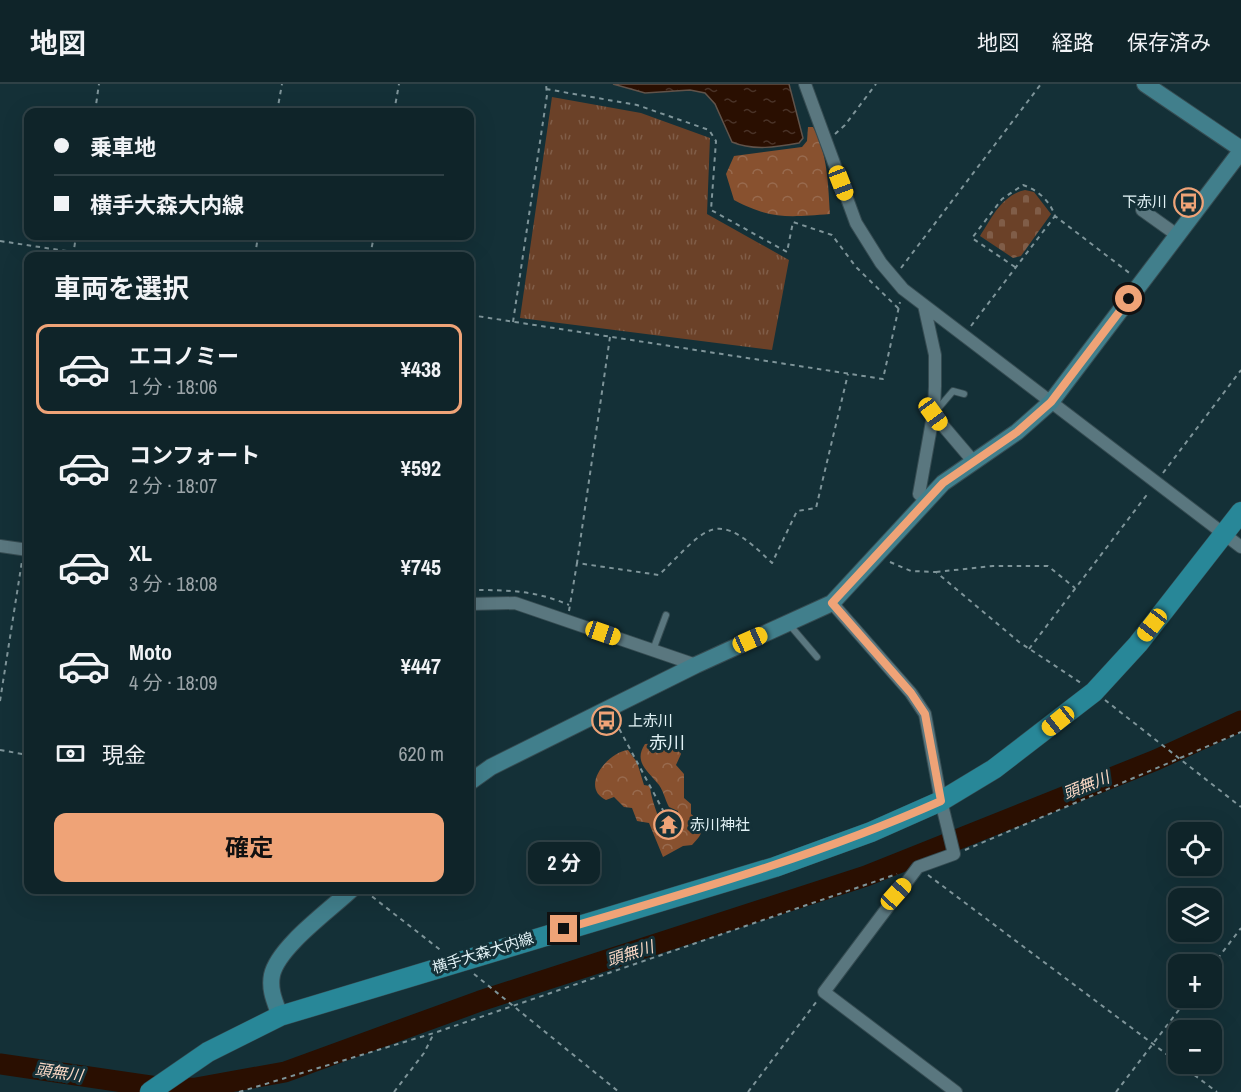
<!DOCTYPE html>
<html lang="ja">
<meta charset="utf-8">
<style>
body{margin:0;font-family:"Archivo Narrow","Noto Sans JP",sans-serif;background:#1d3035;color:#f1f3f6;height:100vh;display:flex;flex-direction:column;font-size:22px;white-space:nowrap}
*{box-sizing:border-box;margin:0}
p{font-size:20px;color:#9ba4a8}
.icon{flex:none;width:33px;height:33px;fill:none;stroke:currentColor;stroke-width:2;stroke-linecap:round;stroke-linejoin:round}
.map{position:relative;flex:1;overflow:hidden}
.side{position:absolute;left:24px;top:168px;width:450px;height:642px;display:flex;flex-direction:column;background:#0f2429;border-radius:12px;box-shadow:0 6px 24px #0002,0 0 0 2px #2f4146}
.side>*{flex:none}
.hud{position:absolute;left:24px;top:24px;width:450px;height:132px;border-radius:12px;box-shadow:0 6px 24px #0002,0 0 0 2px #2f4146;display:grid;align-content:center;height:132px;padding:0 30px;background:#0f2429}
.tools{position:absolute;left:1168px;top:738px;display:grid;gap:12px}
.tools a{display:grid;place-items:center;width:54px;height:54px;border-radius:12px;background:#0f2429;box-shadow:0 6px 24px #0002,0 0 0 2px #2f4146;font-size:30px}
.end{position:absolute;width:27px;height:27px;margin:-14px;border:8px solid #efa377;background:#111;box-shadow:0 0 0 3px #111}
.from{border-radius:50%}
.bubble{position:absolute;height:42px;border-radius:12px;background:#0f2429;box-shadow:0 6px 24px #0002,0 0 0 2px #2f4146;font-size:20px;font-weight:700;line-height:42px;text-align:center}
.car{position:absolute;width:18px;height:36px;margin:-18px -9px;border-radius:8px;box-shadow:0 0 4px 2px #0007;background:linear-gradient(#f5c518 24%,#345 0 40%,#f5c518 0 76%,#345 0 86%,#f5c518 0)}
.hud b{display:flex;align-items:center;gap:21px;height:57px;font-size:22px}
.hud b+b{border-top:2px solid #2f4146}
.hud i{width:15px;height:15px;background:#f1f3f6}
ul{padding:0;list-style:none}
li{display:flex;align-items:center;gap:18px;height:90px;margin:0 12px 9px;padding:0 18px;border:3px solid transparent;border-radius:12px}
li div{flex:1}
li b{display:block;font-size:22px}
li em{font-style:normal;font-weight:700}
li.active{border-color:#efa377}
li>.icon{width:54px;height:54px;stroke-width:1.5}
h2{padding:0 30px;font-size:27px;line-height:72px}
.pay{display:flex;align-items:center;gap:15px;height:66px;padding:0 30px;font-size:22px}
.pay p{margin-inline-start:auto}
.button{display:flex;gap:12px;margin-top:auto;padding:12px 30px}
.button a{flex:1;height:69px;border-radius:12px;background:#efa377;color:#111;font-size:24px;font-weight:700;line-height:69px;text-align:center}
header{display:flex;align-items:center;gap:36px;box-sizing:border-box;height:84px;padding:0 30px;background:#0f2429;border-bottom:2px solid #2f4146}
header strong{font-size:28px}
nav{display:flex;gap:33px;margin-inline-start:auto;font-size:21px}
.map>svg:first-child{display:block}
</style>
<header>
<strong>地図</strong>
<nav><a>地図</a><a>経路</a><a>保存済み</a></nav>
</header>
<div class="map">
<svg width="1241" height="1008" viewBox="0 0 1241 1008">
<defs>
<pattern id="grass-tufts" width="24" height="20" patternUnits="userSpaceOnUse" patternTransform="scale(1.5)"><rect width="24" height="20" fill="#6b4128"/><path d="M3 7l-1-3M5 7V3M7 7l1-3M15 17l-1-3M17 17v-4M19 17l1-3" fill="none" stroke="#805d48"/></pattern>
<pattern id="forest-crowns" width="20" height="18" patternUnits="userSpaceOnUse" patternTransform="scale(1.5)"><rect width="20" height="18" fill="#88512f"/><path d="M2 6a3 3 0 1 1 6 0M12 15a3 3 0 1 1 6 0" fill="none" stroke="#986a4e"/></pattern>
<pattern id="cemetery-stones" width="16" height="16" patternUnits="userSpaceOnUse" patternTransform="scale(1.5)"><rect width="16" height="16" fill="#6b4128"/><path d="M2 7V4a2 2 0 0 1 4 0v3zM10 15v-3a2 2 0 0 1 4 0v3z" fill="#805d48"/></pattern>
<pattern id="water-ripples" width="26" height="14" patternUnits="userSpaceOnUse" patternTransform="scale(1.5)"><rect width="26" height="14" fill="#2a0f01"/><path d="M2 4q2-2 4 0t4 0M15 11q2-2 4 0t4 0" fill="none" stroke="#493227"/></pattern>
</defs>
<rect width="100%" height="100%" fill="#143037"/>
<path fill="url(#grass-tufts)" d="M552 13 641 29 710 54 707 130 789 176 772 266 520 234Z"/>
<path fill="url(#forest-crowns)" d="M808 43H813C828 70 828 100 830 130 789 133 772 136 734 116L726 90 734 72 802 63 807 57Z
M663 659 679 665 681 670 676 681 684 690V714L691 720V730C706 743 705 747 692 761L683 762 663 773 649 739 637 737 632 724 624 723 614 713 606 716C579 703 608 668 628 666L637 678 644 701 650 702C650 712 662 746 669 754H674L679 748 678 727 669 723C665 716 664 708 659 701 648 687 633 678 645 660Z"/>
<path fill="url(#cemetery-stones)" d="M1025 106 1034 108 1051 130 1021 172 1013 174 980 152C992 133 1002 111 1025 106Z"/>
<path fill="url(#water-ripples)" stroke="#61534a" stroke-width="1.5" d="M613 0H789L803 54 799 59C777 63 753 67 732 58L715 20 705 9 690 6 645 9Z"/>
<g fill="none" stroke-linecap="round" stroke-linejoin="round">
<path stroke="#2a0f01" stroke-width="21" d="M0 980 171 1005 196 1004 285 988 480 917 866 792 1156 676 1241 637"/>
<defs>
<path id="lane" d="M936 327 953 307 964 310
M788 539 817 573
M653 566 666 531"/>
<path id="street" d="M805 0 856 139 881 179 903 205 1241 463
M1142 126 1177 151
M924 221 935 271V302L934 326 919 410 926 415
M933 330 973 377
M0 462 28 466
M832 519 911 609 925 630 941 717 954 770 918 783 824 908 956 1008
M470 520 515 519 696 581"/>
<path id="secondary" d="M1145 0 1241 65
M470 698 491 683 696 581 832 519 943 399 1017 348 1051 318 1241 67
M280 932C275 918 269 906 272 891 278 863 330 826 351 806"/>
<path id="primary" d="M150 1008 208 968 280 932 775 783 871 748 941 717 994 685 1094 608 1138 560 1241 428"/>
</defs>
<use href="#lane" stroke="#364c52" stroke-width="8"/>
<use href="#street" stroke="#364c52" stroke-width="14"/>
<use href="#secondary" stroke="#364c52" stroke-width="18"/>
<use href="#primary" stroke="#364c52" stroke-width="21"/>
<path stroke="#7e9499" stroke-width="2" stroke-dasharray="4.5 4.5" stroke-linecap="butt" d="M546 5 637 21 709 46 716 57 711 126 787 168 793 138 832 151 856 183 899 225
M95 28 99 0
M277 28 282 0
M394 28 399 0
M835 50 845 41 876 0
M0 157 99 172
M73 172 76 152
M255 172 258 152
M370 172 374 152
M1015 183 972 154 1002 115 1023 101C1038 106 1050 117 1055 132L1132 191
M901 184 1041 0
M470 231 883 295 900 218
M513 238 547 11 546 0
M971 242 1055 132
M610 253 577 479 659 491C709 442 715 423 772 479L797 427 816 424 848 290
M1163 389 1241 286
M25 453 28 435
M890 478 911 487 936 488 1019 558 1081 599
M936 488 993 482H1048L1075 504
M470 506C508 506 534 506 569 521
M569 527 577 479
M1029 565 1149 408
M1105 616 1241 723
M0 617 22 477
M615 637 665 730
M0 666 28 671
M965 766 1241 648
M928 791 1217 1008
M316 806 321 810 329 806
M365 807 443 868
M1212 882 1241 844
M474 890 619 1008
M239 1008 434 949 897 790
M394 1008 424 969 434 949
M748 1008 817 917
M1116 1008 1188 914"/>
<use href="#lane" stroke="#5a777f" stroke-width="6"/>
<use href="#street" stroke="#5a777f" stroke-width="12"/>
<use href="#secondary" stroke="#417f8c" stroke-width="16"/>
<use href="#primary" stroke="#288798" stroke-width="20"/>
</g>
<g fill="none" stroke-linecap="round" stroke-linejoin="round">
<path stroke="#efa377" stroke-width="8" d="M564 845C693 807 817 772 941 717L925 630 911 609 832 519 943 399 1017 348 1051 318 1129 215"/>
</g>
<defs>
<symbol id="bus-ring" viewBox="-11 -11 22 22"><circle r="9.5" fill="#143037" stroke="#efa377" stroke-width="1.5"/><path d="M-5-6H5V4H4V6H2V4H-2V6H-4V4H-5ZM-3.5-4V0h7V-4ZM-3.5 1.2v1.5H-2V1.2ZM2 1.2v1.5H3.5V1.2Z" fill="#efa377"/></symbol>
<symbol id="temple-ring" viewBox="-11 -11 22 22"><circle r="9.5" fill="#143037" stroke="#efa377" stroke-width="1.5"/><path d="M0-6L5-2H3V0L6.5 2.5H4V6H1.5V3h-3V6H-4V2.5H-6.5L-3 0V-2H-5Z" fill="#efa377"/></symbol>
</defs>
<g fill-rule="evenodd">
<use href="#bus-ring" x="1172" y="102" width="33" height="33"/>
<use href="#bus-ring" x="590" y="620" width="33" height="33"/>
<use href="#temple-ring" x="652" y="724" width="33" height="33"/>
</g>
<g text-anchor="middle" stroke-width="6" stroke-linejoin="round" paint-order="stroke">
<g font-size="15" fill="#e1f1f5" stroke="#143037" text-anchor="start">
<text x="1167" y="123" text-anchor="end">下赤川</text>
<text x="628" y="642">上赤川</text>
<text x="690" y="746">赤川神社</text>
</g>
<g font-size="15" fill="#e1f1f5" stroke="#143037">
<text transform="translate(483 869) rotate(-17)" y="5">横手大森大内線</text>
</g>
<g font-size="16" font-style="italic" fill="#fbd8c5" stroke="#143037">
<text transform="translate(1086 701) rotate(-22)" y="6">頭無川</text>
<text transform="translate(630 869) rotate(-18)" y="6">頭無川</text>
<text transform="translate(59 988) rotate(8)" y="6">頭無川</text>
</g>
<g font-size="18" fill="#e1f1f5" stroke="#143037">
<text x="667" y="665">赤川</text>
</g>
</g>
</svg>
<div class="tools">
<a><svg class="icon" aria-label="locate" viewBox="0 0 24 24"><circle cx="12" cy="12" r="6"/><path d="M12 2v4M12 18v4M2 12h4M18 12h4"/></svg></a>
<a><svg class="icon" aria-label="layers" viewBox="0 0 24 24"><path d="M12 4l9 5-9 5-9-5zM3 14l9 5 9-5"/></svg></a>
<a>+</a>
<a>−</a>
</div>
<i class="end from" style="left:1129px;top:215px"></i>
<i class="end" style="left:564px;top:845px"></i>
<div class="bubble" style="left:528px;top:758px;width:72px">2 分</div>
<i class="car" style="left:841px;top:99px;rotate:159deg"></i>
<i class="car" style="left:933px;top:330px;rotate:144deg"></i>
<i class="car" style="left:1152px;top:541px;rotate:218deg"></i>
<i class="car" style="left:603px;top:549px;rotate:109deg"></i>
<i class="car" style="left:750px;top:556px;rotate:66deg"></i>
<i class="car" style="left:1058px;top:637px;rotate:231deg"></i>
<i class="car" style="left:896px;top:810px;rotate:42deg"></i>
<div class="hud">
<b><i class="from"></i>乗車地</b>
<b><i></i>横手大森大内線</b>
</div>
<section class="side">
<h2>車両を選択</h2>
<ul>
<li class="active"><svg class="icon" aria-label="car" viewBox="0 0 24 24"><path d="M5 17H2v-5l4-1 3-4h7l3 4 3 1v5h-3M9 17h6M6 11h13"/><circle cx="7" cy="17" r="2"/><circle cx="17" cy="17" r="2"/></svg><div><b>エコノミー</b><p>1 分 · 18:06</p></div><em>¥438</em></li>
<li><svg class="icon" aria-label="car" viewBox="0 0 24 24"><path d="M5 17H2v-5l4-1 3-4h7l3 4 3 1v5h-3M9 17h6M6 11h13"/><circle cx="7" cy="17" r="2"/><circle cx="17" cy="17" r="2"/></svg><div><b>コンフォート</b><p>2 分 · 18:07</p></div><em>¥592</em></li>
<li><svg class="icon" aria-label="car" viewBox="0 0 24 24"><path d="M5 17H2v-5l4-1 3-4h7l3 4 3 1v5h-3M9 17h6M6 11h13"/><circle cx="7" cy="17" r="2"/><circle cx="17" cy="17" r="2"/></svg><div><b>XL</b><p>3 分 · 18:08</p></div><em>¥745</em></li>
<li><svg class="icon" aria-label="car" viewBox="0 0 24 24"><path d="M5 17H2v-5l4-1 3-4h7l3 4 3 1v5h-3M9 17h6M6 11h13"/><circle cx="7" cy="17" r="2"/><circle cx="17" cy="17" r="2"/></svg><div><b>Moto</b><p>4 分 · 18:09</p></div><em>¥447</em></li>
</ul>
<div class="pay"><svg class="icon" aria-label="cash" viewBox="0 0 24 24"><path d="M3 7h18v10H3z"/><circle cx="12" cy="12" r="2"/></svg>現金<p>620 m</p></div>
<div class="button"><a>確定</a></div>
</section>
</div>
